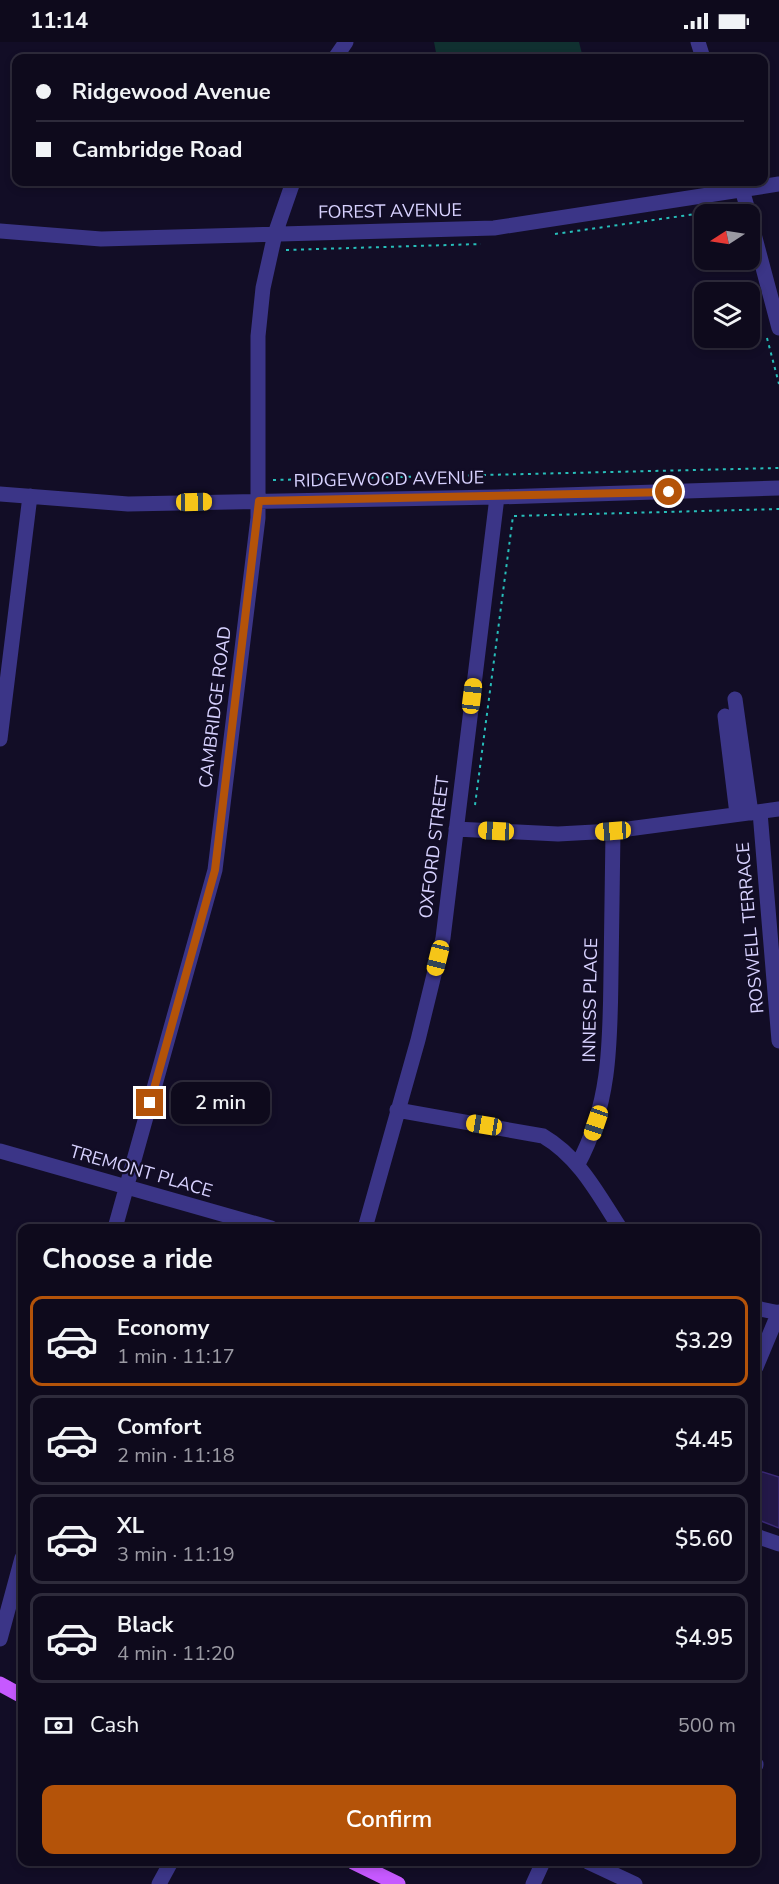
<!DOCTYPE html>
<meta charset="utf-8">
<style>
body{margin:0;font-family:"Nunito Sans",sans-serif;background:#171325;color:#f1f3f6;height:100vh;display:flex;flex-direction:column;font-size:22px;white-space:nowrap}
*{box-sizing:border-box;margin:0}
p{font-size:20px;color:#9b9aa3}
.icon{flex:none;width:33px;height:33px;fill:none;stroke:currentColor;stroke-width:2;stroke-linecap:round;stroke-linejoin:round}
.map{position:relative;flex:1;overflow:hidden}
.sheet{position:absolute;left:18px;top:1182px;width:742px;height:642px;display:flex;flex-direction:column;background:#0e0a1c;border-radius:12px;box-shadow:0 3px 9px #0003,0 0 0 2px #2e2b3b}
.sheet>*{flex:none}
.top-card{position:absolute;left:12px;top:12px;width:756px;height:132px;border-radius:12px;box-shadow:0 3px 9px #0003,0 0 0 2px #2e2b3b;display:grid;align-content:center;height:132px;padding:0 24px;background:#0e0a1c}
.needle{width:39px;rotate:258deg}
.tools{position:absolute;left:694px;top:162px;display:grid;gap:12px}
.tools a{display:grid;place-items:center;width:66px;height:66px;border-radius:12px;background:#0e0a1c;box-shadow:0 3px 9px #0003,0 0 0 2px #2e2b3b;font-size:30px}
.end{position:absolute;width:27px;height:27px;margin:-14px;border:8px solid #b45309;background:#fff;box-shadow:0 0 0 3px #fff}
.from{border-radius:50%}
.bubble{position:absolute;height:42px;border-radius:12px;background:#0e0a1c;box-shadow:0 3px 9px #0003,0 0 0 2px #2e2b3b;font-size:20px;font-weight:600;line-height:42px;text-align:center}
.car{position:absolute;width:18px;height:36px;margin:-18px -9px;border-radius:8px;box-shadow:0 0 4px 2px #0007;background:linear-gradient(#f5c518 24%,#345 0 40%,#f5c518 0 76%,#345 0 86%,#f5c518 0)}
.top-card b{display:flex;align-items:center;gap:21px;height:57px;font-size:22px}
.top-card b+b{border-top:2px solid #2e2b3b}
.top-card i{width:15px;height:15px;background:#f1f3f6}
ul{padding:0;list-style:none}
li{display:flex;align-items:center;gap:18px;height:90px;margin:0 12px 9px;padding:0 12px;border:3px solid #2e2b3b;border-radius:12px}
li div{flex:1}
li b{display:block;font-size:22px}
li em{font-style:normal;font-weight:600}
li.on{border-color:#b45309}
li>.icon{width:54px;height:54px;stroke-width:1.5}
h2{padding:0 24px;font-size:27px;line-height:72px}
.pay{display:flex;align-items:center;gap:15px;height:66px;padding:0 24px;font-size:22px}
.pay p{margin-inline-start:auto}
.button{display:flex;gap:12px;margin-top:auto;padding:12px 24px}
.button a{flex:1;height:69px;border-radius:12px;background:#b45309;color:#fff;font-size:24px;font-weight:600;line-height:69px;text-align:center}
.status{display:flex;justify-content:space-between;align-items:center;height:42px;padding:0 30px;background:#0e0a1c;direction:ltr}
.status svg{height:16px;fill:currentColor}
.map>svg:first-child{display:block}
</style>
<div class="status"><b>11:14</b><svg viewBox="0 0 49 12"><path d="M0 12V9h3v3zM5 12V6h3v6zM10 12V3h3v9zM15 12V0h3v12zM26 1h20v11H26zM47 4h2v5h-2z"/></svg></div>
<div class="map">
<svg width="779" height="1842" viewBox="0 0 779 1842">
<rect width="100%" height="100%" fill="#120d26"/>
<path fill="#103030" d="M434 0H579L583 16H437Z"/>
<path fill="#231848" stroke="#3a2875" stroke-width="1.5" d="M756 1428 779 1435V1486L756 1477Z"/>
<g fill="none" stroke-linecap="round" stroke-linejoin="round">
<path stroke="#27beba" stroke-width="2" stroke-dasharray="3 4.5" stroke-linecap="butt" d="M555 192 731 167 733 172
M286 208 481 202
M767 296 779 342
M273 438 779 426
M475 763 513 474 779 467"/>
<path stroke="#3b3587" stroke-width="15" d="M698 0 703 16
M335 16 346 0
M740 140 749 172
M750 177 779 286
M0 189 101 197 494 186 779 142
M0 452 128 462 497 455 779 446
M735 657 751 771
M725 674 737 772
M0 697 30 454
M760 770 779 999
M456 787 558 792 613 789 779 767
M397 1068 543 1094C579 1115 598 1152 620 1186
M0 1109 271 1186
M578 1122C611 1061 610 998 611 931 612 884 612 836 613 789
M115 1186 215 828 258 476V294L263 246 275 192 293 140
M365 1186 418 998 443 896 497 455
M756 1266 779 1271
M756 1325 779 1270
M756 1494 779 1502
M0 1597 22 1516
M756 1722V1723
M588 1820 635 1842
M159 1842 171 1820
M533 1842 543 1820"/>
<path stroke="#c659ff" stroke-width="15" d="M0 1642 22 1654
M353 1820 398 1842"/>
</g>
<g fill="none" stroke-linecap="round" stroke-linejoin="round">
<path stroke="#b45309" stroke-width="8" d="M150 1061 215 828 259 459 669 450"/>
</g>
<g text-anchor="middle" stroke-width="4.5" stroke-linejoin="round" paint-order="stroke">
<g font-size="18" fill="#d8d2ff" stroke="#120d26">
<text transform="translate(390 169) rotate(-1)" y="6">FOREST AVENUE</text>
<text transform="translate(389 437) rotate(-1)" y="6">RIDGEWOOD AVENUE</text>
<text transform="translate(215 665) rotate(-83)" y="6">CAMBRIDGE ROAD</text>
<text transform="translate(434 805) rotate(-83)" y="6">OXFORD STREET</text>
<text transform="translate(750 886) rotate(-95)" y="6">ROSWELL TERRACE</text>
<text transform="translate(590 958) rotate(-89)" y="6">INNESS PLACE</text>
<text transform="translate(141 1129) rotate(16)" y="6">TREMONT PLACE</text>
</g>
</g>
</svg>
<div class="tools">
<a><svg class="needle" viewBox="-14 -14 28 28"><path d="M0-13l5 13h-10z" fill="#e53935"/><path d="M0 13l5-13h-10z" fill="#9b9aa3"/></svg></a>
<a><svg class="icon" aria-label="layers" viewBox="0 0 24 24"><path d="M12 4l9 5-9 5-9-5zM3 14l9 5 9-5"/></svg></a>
</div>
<i class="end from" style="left:669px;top:450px"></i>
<i class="end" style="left:150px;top:1061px"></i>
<div class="bubble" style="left:171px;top:1040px;width:99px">2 min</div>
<i class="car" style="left:194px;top:460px;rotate:89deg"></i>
<i class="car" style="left:472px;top:654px;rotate:7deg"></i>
<i class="car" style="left:496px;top:789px;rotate:273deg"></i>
<i class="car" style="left:613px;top:789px;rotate:266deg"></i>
<i class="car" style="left:438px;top:916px;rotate:194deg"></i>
<i class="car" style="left:596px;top:1081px;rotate:199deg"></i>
<i class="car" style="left:484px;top:1083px;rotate:279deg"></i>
<div class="top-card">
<b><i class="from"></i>Ridgewood Avenue</b>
<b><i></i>Cambridge Road</b>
</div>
<section class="sheet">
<h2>Choose a ride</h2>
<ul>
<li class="on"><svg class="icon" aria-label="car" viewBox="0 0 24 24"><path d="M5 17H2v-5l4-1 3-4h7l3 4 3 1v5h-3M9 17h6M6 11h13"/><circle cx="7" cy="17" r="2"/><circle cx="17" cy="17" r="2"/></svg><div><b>Economy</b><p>1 min · 11:17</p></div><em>$3.29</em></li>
<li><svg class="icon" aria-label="car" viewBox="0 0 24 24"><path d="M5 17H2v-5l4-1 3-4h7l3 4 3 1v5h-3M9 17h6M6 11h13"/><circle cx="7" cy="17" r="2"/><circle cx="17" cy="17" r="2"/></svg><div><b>Comfort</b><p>2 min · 11:18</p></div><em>$4.45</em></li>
<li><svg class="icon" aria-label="car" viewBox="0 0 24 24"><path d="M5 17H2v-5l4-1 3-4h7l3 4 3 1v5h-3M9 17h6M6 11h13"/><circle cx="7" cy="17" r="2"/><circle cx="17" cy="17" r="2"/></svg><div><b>XL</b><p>3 min · 11:19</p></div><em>$5.60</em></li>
<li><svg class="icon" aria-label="car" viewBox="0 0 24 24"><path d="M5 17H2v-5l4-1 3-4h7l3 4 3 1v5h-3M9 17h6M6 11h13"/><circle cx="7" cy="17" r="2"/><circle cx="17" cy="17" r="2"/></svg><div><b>Black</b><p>4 min · 11:20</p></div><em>$4.95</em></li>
</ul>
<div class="pay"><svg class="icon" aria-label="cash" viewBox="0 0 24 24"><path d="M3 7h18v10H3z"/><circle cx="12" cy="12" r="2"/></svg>Cash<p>500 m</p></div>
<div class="button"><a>Confirm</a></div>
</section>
</div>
